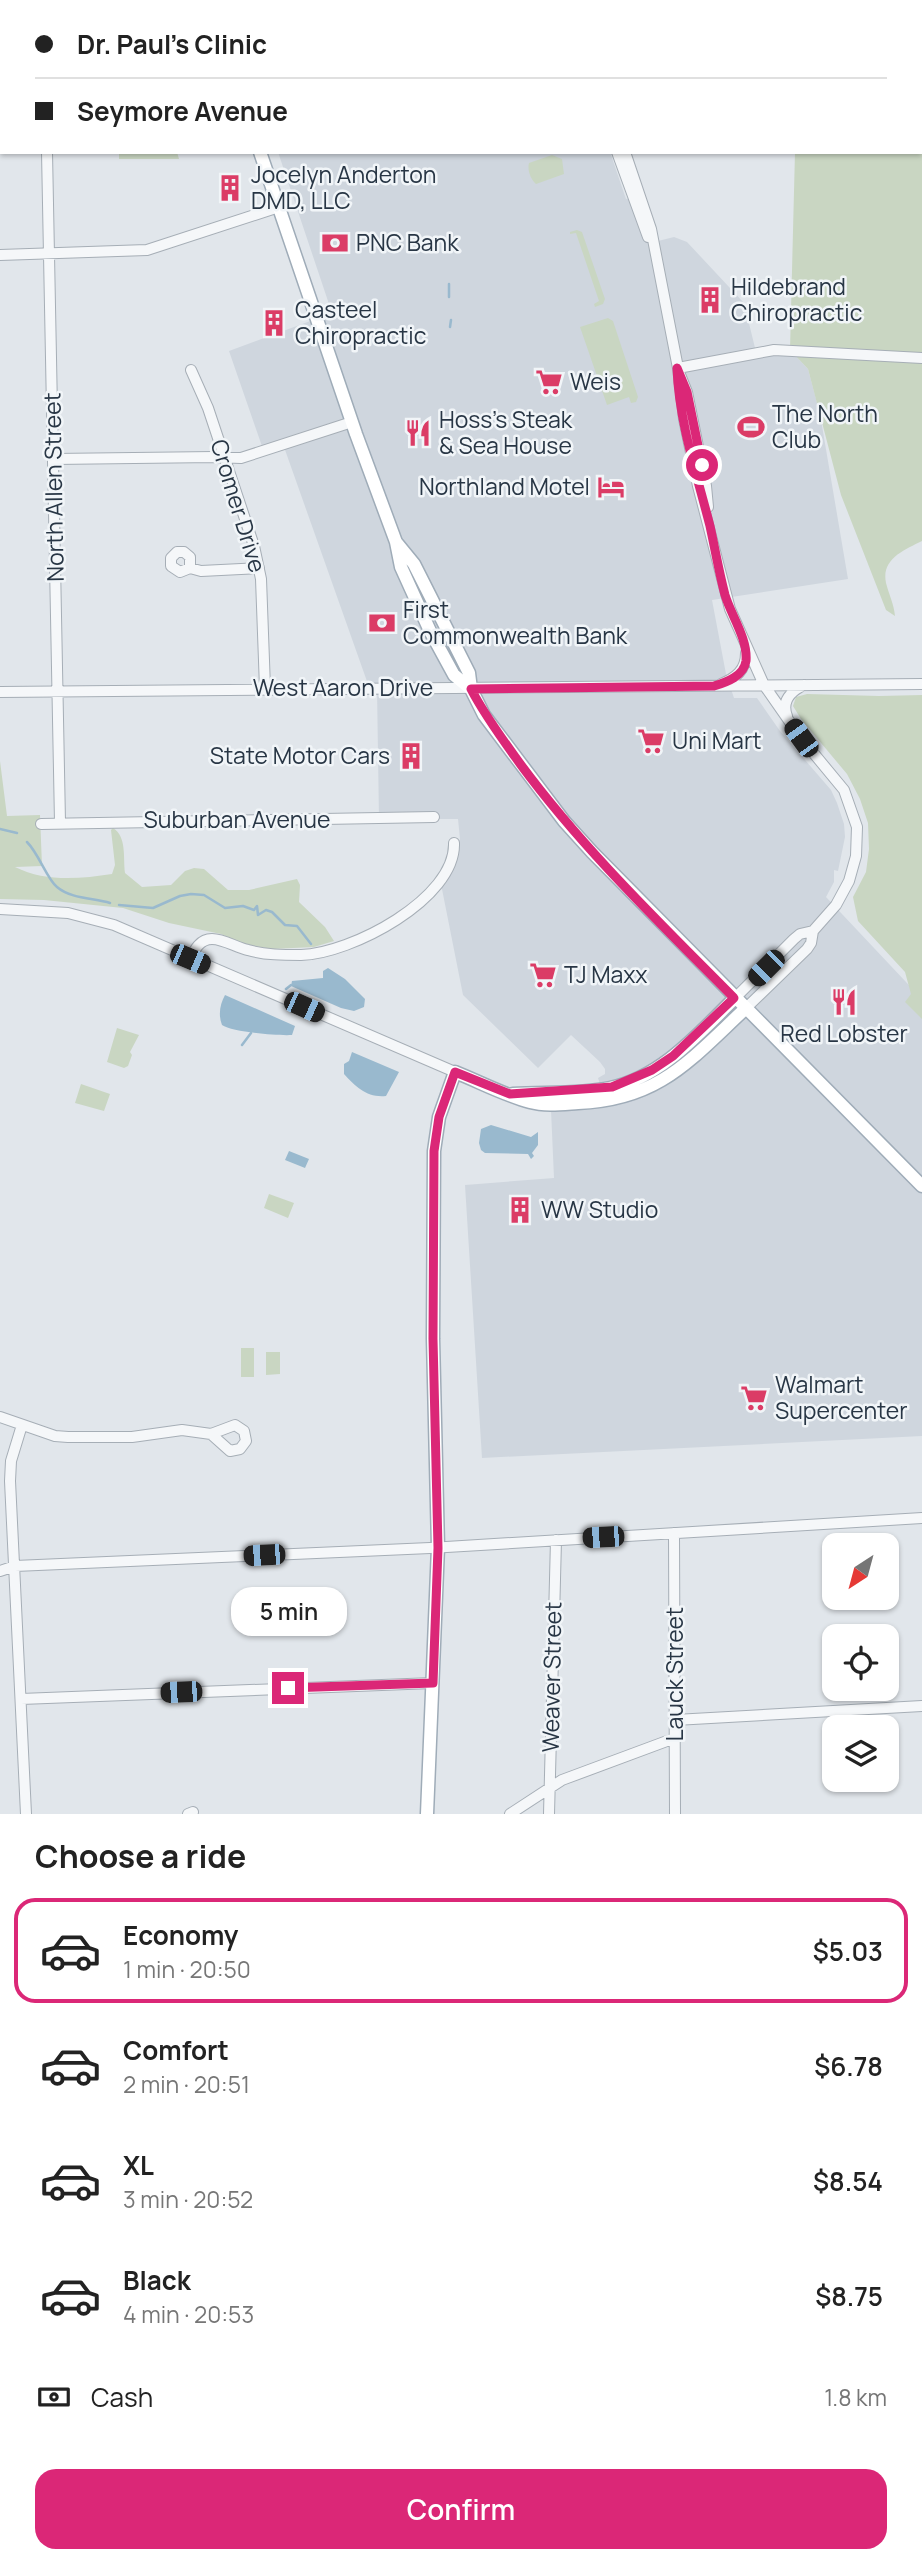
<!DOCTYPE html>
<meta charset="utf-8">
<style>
body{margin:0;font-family:Manrope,sans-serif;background:#f2f2f2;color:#222;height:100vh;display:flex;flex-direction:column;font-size:26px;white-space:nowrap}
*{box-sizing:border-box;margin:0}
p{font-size:23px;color:#767676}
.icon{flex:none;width:38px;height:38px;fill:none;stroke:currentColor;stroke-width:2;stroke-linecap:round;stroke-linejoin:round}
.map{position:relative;height:1814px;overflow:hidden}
.sheet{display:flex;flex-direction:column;background:#fff;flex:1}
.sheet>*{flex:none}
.top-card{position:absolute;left:0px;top:0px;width:922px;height:154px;box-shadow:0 2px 5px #0004;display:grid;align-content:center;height:154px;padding:0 35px;background:#fff}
.needle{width:46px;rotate:216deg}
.tools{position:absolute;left:822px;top:1533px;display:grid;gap:14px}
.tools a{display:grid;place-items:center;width:77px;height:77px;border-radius:14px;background:#fff;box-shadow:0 2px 5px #0004;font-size:35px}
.end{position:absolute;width:32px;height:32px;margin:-16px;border:9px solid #db2777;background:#fff;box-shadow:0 0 0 4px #fff}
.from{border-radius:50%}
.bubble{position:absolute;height:49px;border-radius:21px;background:#fff;box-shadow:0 2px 5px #0004;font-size:23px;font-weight:600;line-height:49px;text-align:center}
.car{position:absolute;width:21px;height:42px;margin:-21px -10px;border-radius:9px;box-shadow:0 0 5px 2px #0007;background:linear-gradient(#222 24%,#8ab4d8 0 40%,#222 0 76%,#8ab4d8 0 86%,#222 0)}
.top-card b{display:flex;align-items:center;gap:24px;height:66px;font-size:26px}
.top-card b+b{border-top:2px solid #e0e0e0}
.top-card i{width:18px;height:18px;background:#222}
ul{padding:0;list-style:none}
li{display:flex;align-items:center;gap:21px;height:105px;margin:0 14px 10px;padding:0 21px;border:4px solid transparent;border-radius:21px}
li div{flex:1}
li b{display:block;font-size:26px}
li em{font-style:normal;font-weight:600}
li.on{border-color:#db2777}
li>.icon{width:63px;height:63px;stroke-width:1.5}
h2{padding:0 35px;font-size:32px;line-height:84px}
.pay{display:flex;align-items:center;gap:18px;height:77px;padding:0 35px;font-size:26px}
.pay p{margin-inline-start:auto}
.primary-button{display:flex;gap:14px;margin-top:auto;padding:14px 35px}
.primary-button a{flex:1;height:80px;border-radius:21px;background:#db2777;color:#fff;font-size:28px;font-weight:600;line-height:80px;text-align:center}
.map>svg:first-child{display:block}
</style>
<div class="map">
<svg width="922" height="1814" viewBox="0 0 922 1814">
<rect width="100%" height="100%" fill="#e1e6eb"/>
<path fill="#cfd6de" d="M226 0H560V2H227Z
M278 152H610L626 199 642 196 658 241 674 237 687 242 744 303 756 352 790 350 808 369 820 414 848 579 712 600 726 674 734 698H757L780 731 831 790 837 803 844 824 845 837 838 871 834 870V882L826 897 922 999V1436L482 1458 465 1185 554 1178 550 1087 600 1084 598 1078 605 1074V1069L600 1062 571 1035 538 1068 463 995 440 879 460 839 458 819H379L377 688 369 687 284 447 264 452 229 351 332 313Z"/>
<path fill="#c9d6c2" d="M799 0H922V541C904 550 881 559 886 583 889 595 894 604 895 616L886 610 841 495 808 369 790 350 795 152H920V2Z
M119 152H177L179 159H119Z
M552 155 562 159 564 174 536 184C531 180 527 170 529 163Z
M577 230 582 232 605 299 603 304 595 307 594 304 599 301 576 233 570 234V232Z
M608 318 613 321 638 397 636 402 631 403 629 397 607 405 580 327Z
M807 694 879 696 922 695V1019L905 1002 911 994 905 972 858 921 853 897 866 872 869 849 868 823 860 799 847 774 801 719 793 706 796 697Z
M0 761 7 816 40 815 42 866 15 867C45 882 79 879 112 874L115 865 111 830 113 828C127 837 123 857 125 873L142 887 171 885 185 871 194 868 204 869 228 890H249L297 879 300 885 299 902 325 927 334 941 314 947 272 949 243 944 221 934 169 923 123 908 44 900 0 899Z
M117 1028 139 1035 130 1052 132 1055 128 1066 124 1068 107 1062Z
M81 1084 110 1094 104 1111 75 1103Z
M269 1194 294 1203 288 1218 264 1208Z
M241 1348H254V1377H241Z
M266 1352H280V1374L266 1375Z"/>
<path fill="#99b9ce" d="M328 968 345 979 365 999 364 1007 354 1011 341 1008 291 986 292 981 323 978V971Z
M225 995 295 1026 292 1035C278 1036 232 1032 222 1025 218 1015 220 1004 225 995Z
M352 1052 399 1072 386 1096C367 1098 356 1087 344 1074V1064L349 1061Z
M491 1125 531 1137 538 1132V1145L532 1153 534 1156 531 1159 528 1154 485 1153 481 1150 479 1143 481 1129Z
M289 1151 309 1159 305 1168 285 1160Z"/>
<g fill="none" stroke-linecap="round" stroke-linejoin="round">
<path stroke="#99b9ce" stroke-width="2.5" d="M423 251 429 242
M449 284V297
M450 327 451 320
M0 829 17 833
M27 842C39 854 47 879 57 887 71 899 94 898 110 903
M119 905 153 908 180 896 191 894 204 895 225 908 243 906 254 910 257 906 258 915 266 910 272 912 285 925 297 926 311 944
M286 989 291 985
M242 1045 251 1033"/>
<defs>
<path id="minor" d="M43 0V2
M572 0 573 2
M47 152 60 822
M617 152 648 237
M625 152 651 229 678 368 684 419 698 486 730 609 764 685 801 738 844 790 857 827 856 856 849 881 836 905 813 931 811 943 807 949 745 1009
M0 255 147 250 279 207
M678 368 774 350 922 358
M191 370 208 408 254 546 261 579 265 688
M679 372 687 392 706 486 708 507
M54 459 214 457 241 458 352 422
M190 568V557L184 552H177L171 558V566L180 572 190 568 201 571 259 568
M721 684C736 678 746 670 746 653
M0 692 922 684
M787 716C781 701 791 691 804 685
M41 824 434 817
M0 909 68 913 114 925 455 1072
M190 959C195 949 200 939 212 939 224 939 237 948 248 950 265 955 284 955 301 955 350 954 456 899 454 843
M735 998 794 939 800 934 813 931
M0 1417 55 1436 68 1437H132L182 1430 211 1434 235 1425 244 1431 246 1441 240 1449 230 1451 211 1434
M22 1425 11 1461 10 1481 26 1814
M674 1533 675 1814
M0 1571 15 1566 430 1548 922 1518
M21 1699 433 1683
M675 1720 922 1706
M188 1814 193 1812
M510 1814 562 1780 675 1738
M549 1814 556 1540"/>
<path id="major" d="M208 0 209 2
M260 152 356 434 396 542 401 567 430 631 454 675 471 689
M396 542 414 564 469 673 471 689 484 715 564 821 592 852 922 1186
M513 1094C545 1092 579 1094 610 1088 662 1077 699 1033 735 998
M427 1814 438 1547 433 1339 434 1151 439 1117 455 1072C480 1082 504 1095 530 1102 545 1106 562 1104 578 1103 659 1100 690 1060 745 1009"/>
</defs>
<use href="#minor" stroke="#a6aeb6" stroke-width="12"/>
<use href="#major" stroke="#9facb8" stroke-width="15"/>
<use href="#minor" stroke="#f5f7f9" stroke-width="10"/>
<use href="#major" stroke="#fff" stroke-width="12"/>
</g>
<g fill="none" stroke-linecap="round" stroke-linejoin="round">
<path stroke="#db2777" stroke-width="9" d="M288 1688 433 1683 438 1548 433 1339 434 1151 439 1117 455 1072 510 1094 612 1087 652 1070 673 1056 734 998C660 923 584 850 521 765 503 740 485 716 471 689L714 686C727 682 744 676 746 661 748 639 731 615 725 595 719 572 715 549 710 526 697 475 679 422 677 368L687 392 702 465"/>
</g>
<defs>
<symbol id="building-bare" viewBox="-9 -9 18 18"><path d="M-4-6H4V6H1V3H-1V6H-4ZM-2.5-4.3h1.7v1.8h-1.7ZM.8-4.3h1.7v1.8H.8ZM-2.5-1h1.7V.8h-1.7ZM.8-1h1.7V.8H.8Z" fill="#db3c66" stroke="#f1f5f8" stroke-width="2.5" paint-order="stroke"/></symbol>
<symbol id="bank-bare" viewBox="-9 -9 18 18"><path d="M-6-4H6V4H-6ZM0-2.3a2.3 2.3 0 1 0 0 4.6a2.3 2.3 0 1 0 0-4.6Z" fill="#db3c66" stroke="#f1f5f8" stroke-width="2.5" paint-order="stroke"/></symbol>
<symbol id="supermarket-bare" viewBox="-9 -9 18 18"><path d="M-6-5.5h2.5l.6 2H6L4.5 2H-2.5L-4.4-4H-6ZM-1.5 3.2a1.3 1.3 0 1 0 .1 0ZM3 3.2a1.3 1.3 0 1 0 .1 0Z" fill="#db3c66" stroke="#f1f5f8" stroke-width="2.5" paint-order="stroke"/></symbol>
<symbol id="stadium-bare" viewBox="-9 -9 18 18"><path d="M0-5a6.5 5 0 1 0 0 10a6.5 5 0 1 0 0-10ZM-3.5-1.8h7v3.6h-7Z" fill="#db3c66" stroke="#f1f5f8" stroke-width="2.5" paint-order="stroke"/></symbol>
<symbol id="restaurant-bare" viewBox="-9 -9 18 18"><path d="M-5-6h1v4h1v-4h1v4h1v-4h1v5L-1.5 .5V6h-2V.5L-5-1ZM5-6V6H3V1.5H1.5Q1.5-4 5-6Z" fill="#db3c66" stroke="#f1f5f8" stroke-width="2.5" paint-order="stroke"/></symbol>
<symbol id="hotel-bare" viewBox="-9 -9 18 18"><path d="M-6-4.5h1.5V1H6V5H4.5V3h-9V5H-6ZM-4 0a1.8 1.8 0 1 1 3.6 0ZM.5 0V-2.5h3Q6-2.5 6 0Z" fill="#db3c66" stroke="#f1f5f8" stroke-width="2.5" paint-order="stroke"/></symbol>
</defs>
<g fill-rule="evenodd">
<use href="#building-bare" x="211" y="169" width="38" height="38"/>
<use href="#bank-bare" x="316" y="224" width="38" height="38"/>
<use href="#building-bare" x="691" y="281" width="38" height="38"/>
<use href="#building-bare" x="255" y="304" width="38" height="38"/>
<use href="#supermarket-bare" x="530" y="363" width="38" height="38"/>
<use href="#stadium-bare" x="732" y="408" width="38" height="38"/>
<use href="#restaurant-bare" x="399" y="414" width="38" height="38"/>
<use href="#hotel-bare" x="592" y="468" width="38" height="38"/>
<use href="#bank-bare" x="363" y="604" width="38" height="38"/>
<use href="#supermarket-bare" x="632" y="722" width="38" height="38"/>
<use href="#building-bare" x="392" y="737" width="38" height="38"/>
<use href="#supermarket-bare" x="524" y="956" width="38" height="38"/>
<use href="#restaurant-bare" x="825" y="983" width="38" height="38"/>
<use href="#building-bare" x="501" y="1191" width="38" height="38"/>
<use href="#supermarket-bare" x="735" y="1379" width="38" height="38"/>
</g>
<g text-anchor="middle" stroke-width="5" stroke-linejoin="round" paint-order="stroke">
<g font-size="23" fill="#283645" stroke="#f1f5f8" text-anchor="start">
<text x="251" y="183">Jocelyn Anderton<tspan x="251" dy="26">DMD, LLC</tspan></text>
<text x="356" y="251">PNC Bank</text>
<text x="731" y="295">Hildebrand<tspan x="731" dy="26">Chiropractic</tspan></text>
<text x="295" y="318">Casteel<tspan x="295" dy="26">Chiropractic</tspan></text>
<text x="570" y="390">Weis</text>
<text x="772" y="422">The North<tspan x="772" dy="26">Club</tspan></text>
<text x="439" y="428">Hoss's Steak<tspan x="439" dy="26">&amp; Sea House</tspan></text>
<text x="590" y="495" text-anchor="end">Northland Motel</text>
<text x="403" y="618">First<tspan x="403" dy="26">Commonwealth Bank</tspan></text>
<text x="672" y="749">Uni Mart</text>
<text x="390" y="764" text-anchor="end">State Motor Cars</text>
<text x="564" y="983">TJ Maxx</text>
<text x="844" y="1042" text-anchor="middle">Red Lobster</text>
<text x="541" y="1218">WW Studio</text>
<text x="775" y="1393">Walmart<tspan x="775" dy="26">Supercenter</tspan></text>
</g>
<g font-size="23" fill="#283645" stroke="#f1f5f8">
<text transform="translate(54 487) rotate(-91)" y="8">North Allen Street</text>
<text transform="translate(238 506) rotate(73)" y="8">Cromer Drive</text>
<text x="343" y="696">West Aaron Drive</text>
<text x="237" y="828">Suburban Avenue</text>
<text transform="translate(675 1674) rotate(-90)" y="8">Lauck Street</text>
<text transform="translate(552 1677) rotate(-89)" y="8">Weaver Street</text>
</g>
</g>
</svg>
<div class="tools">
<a><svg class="needle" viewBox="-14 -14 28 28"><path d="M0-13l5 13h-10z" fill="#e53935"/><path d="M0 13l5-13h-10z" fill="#767676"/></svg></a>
<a><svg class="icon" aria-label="locate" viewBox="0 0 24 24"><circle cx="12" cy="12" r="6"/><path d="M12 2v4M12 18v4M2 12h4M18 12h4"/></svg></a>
<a><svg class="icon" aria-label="layers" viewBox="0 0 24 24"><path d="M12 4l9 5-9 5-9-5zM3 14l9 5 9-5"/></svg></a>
</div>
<i class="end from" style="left:702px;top:465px"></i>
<i class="end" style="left:288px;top:1688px"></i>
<div class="bubble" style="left:231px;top:1587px;width:116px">5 min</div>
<i class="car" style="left:801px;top:738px;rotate:324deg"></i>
<i class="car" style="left:190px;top:959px;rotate:113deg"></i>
<i class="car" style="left:766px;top:968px;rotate:225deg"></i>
<i class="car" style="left:304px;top:1007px;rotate:114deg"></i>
<i class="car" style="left:603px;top:1537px;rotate:267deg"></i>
<i class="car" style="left:264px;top:1555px;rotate:267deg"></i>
<i class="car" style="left:181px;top:1692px;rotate:268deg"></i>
<div class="top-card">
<b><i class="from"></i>Dr. Paul's Clinic</b>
<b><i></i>Seymore Avenue</b>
</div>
</div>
<section class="sheet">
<h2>Choose a ride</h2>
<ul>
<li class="on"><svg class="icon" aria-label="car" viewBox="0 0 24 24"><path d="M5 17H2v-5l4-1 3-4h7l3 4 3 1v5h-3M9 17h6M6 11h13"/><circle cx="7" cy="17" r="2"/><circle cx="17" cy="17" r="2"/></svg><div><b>Economy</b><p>1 min · 20:50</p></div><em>$5.03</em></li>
<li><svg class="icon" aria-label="car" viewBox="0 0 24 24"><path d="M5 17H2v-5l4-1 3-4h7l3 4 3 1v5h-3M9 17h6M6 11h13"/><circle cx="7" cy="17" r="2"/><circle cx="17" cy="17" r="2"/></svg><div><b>Comfort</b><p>2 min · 20:51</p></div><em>$6.78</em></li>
<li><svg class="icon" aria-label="car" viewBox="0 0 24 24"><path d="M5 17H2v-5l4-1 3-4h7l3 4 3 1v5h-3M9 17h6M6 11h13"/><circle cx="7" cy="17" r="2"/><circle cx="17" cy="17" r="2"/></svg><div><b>XL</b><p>3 min · 20:52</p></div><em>$8.54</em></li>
<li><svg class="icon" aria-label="car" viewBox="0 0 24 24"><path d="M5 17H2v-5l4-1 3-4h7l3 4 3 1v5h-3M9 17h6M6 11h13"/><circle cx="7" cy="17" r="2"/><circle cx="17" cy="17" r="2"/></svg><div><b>Black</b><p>4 min · 20:53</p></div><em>$8.75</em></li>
</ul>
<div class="pay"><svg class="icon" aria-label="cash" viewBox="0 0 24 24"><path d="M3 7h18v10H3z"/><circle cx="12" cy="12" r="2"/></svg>Cash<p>1.8 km</p></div>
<div class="primary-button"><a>Confirm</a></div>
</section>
